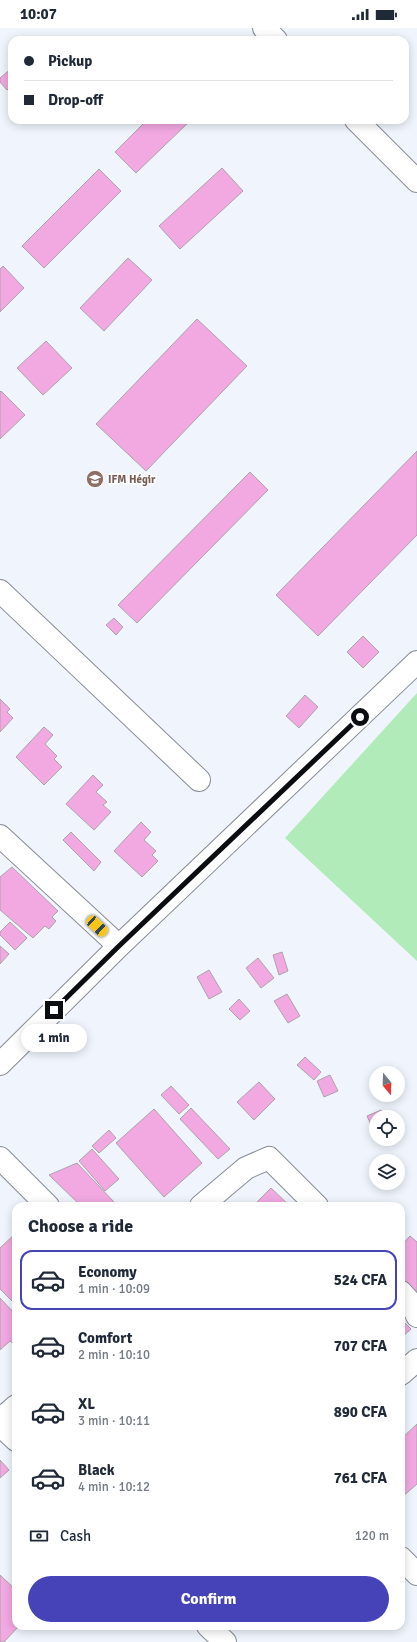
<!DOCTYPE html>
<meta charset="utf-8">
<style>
body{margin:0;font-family:Signika,sans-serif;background:#f6f6f7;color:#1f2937;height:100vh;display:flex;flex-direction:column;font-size:15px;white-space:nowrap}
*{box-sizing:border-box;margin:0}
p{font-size:13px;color:#747a83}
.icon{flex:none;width:22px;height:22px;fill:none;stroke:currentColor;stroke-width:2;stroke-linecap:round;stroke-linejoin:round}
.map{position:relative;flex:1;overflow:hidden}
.side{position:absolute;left:12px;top:1174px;width:393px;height:428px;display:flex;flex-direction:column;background:#fff;border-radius:12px;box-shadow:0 2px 10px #0003}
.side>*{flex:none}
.banner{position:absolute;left:8px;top:8px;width:401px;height:88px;border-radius:12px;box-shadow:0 2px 10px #0003;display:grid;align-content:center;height:88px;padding:0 16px;background:#fff}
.needle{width:26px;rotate:161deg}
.buttons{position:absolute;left:369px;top:1038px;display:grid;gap:8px}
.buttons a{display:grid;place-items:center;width:36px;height:36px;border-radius:50%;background:#fff;box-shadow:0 2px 10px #0003;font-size:20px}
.end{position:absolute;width:18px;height:18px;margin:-9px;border:5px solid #0b0d10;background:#fff;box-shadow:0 0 0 2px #fff}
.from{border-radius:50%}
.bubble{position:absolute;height:28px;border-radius:14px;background:#fff;box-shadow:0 2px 10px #0003;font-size:13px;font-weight:700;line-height:28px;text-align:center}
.car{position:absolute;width:12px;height:24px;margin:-12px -6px;border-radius:5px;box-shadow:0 0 3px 1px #0007;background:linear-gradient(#f5c518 24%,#345 0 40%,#f5c518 0 76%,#345 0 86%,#f5c518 0)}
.banner b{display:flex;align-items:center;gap:14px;height:38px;font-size:15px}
.banner b+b{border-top:1px solid #e0e1e3}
.banner i{width:10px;height:10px;background:#1f2937}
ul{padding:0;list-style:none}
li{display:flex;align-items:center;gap:12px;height:60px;margin:0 8px 6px;padding:0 8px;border:2px solid transparent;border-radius:12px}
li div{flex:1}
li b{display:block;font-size:15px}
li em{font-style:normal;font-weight:700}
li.selected{border-color:#4642b8}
li>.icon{width:36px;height:36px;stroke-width:1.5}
h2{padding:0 16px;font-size:18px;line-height:48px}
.pay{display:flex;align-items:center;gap:10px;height:44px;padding:0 16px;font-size:15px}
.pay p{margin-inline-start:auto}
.action{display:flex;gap:8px;margin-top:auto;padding:8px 16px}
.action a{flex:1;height:46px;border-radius:24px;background:#4642b8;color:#fff;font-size:16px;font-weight:700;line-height:46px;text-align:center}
.status{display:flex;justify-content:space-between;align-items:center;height:28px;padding:0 20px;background:#fff;direction:ltr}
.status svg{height:11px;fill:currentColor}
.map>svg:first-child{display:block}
</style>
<div class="status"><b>10:07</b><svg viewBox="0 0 49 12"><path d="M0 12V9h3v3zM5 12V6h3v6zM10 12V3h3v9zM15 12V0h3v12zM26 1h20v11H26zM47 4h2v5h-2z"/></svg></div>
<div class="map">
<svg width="417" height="1614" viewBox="0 0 417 1614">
<rect width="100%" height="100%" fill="#f0f5fd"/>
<path fill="#b1ebb9" d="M417 665V933L285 810Z"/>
<path fill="#f2a9e2" stroke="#aca2aa" d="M12 40V58L7 62 0 54V50Z
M147 92H191L136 145 115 124Z
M222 140 243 163 180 221 159 198Z
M99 141 121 163 44 240 22 218Z
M128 230 152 252 104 303 80 280Z
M3 238 24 260 0 284V241Z
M197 291 247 338 146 443 96 396Z
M46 313 72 340 43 367 17 340Z
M1 363 25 387 0 411V364Z
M417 423V507L318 608 276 567Z
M250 444 268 462 137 595 118 577Z
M114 590 123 599 116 607 106 597Z
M363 608 379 624 363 640 347 624Z
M305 667 318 679 299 700 286 688Z
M0 671 10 681 7 684 13 690 0 704Z
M44 699 53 707 45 716 57 728 54 731 62 739 44 757 16 729Z
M93 747 103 757 96 764 107 774 103 777 111 784 94 802 66 776Z
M141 794 151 804 144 812 156 823 152 827 158 833 142 849 114 823Z
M71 804 101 834 94 843 63 812Z
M12 839 58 883 52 889 56 893 49 901 45 898 33 910 0 882V849Z
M10 894 27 910 15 922 0 907V904Z
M0 918 9 926 0 936Z
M282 924 288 943 279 947 273 927Z
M258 930 274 950 261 960 246 940Z
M209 942 222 964 209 971 197 949Z
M287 966 300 988 288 995 274 973Z
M239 971 250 983 240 992 229 981Z
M305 1029 321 1044 314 1052 297 1037Z
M330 1047 338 1063 324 1069 317 1053Z
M259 1054 275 1071 254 1092 237 1074Z
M171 1058 189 1077 179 1086 161 1067Z
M191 1080 230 1121 218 1131 180 1091Z
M154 1081 202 1135 164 1169 116 1115Z
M381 1082 384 1089H376V1108L367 1088Z
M109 1102 116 1110 99 1125 92 1118Z
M92 1121 119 1151 105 1163 79 1133Z
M77 1135 115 1175 112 1178H81L49 1147Z
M271 1160 290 1178H253Z
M16 1205V1277L0 1261V1220Z
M410 1208 417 1214V1271L401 1256V1218Z
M0 1270 16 1287V1316L15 1317 10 1313 0 1322Z
M401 1291 411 1301 401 1310Z
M417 1396V1456L401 1470V1411Z
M0 1432 9 1442 0 1450Z
M0 1547 16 1562V1598H19L4 1614H0Z"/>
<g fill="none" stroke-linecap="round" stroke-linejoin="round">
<defs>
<path id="minor" d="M264 0 276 12
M356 92 417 153
M0 563 199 752
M0 808 119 918
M0 1036 119 918 417 634
M0 1130 48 1178
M201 1178 246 1140 269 1130 317 1178
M401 1264 412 1276 417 1288
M401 1346 417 1332
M0 1392 16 1378
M0 1397 16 1412
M401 1530 417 1546
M208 1598 225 1614"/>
</defs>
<use href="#minor" stroke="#878c96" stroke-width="24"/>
<use href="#minor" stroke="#fff" stroke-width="22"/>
</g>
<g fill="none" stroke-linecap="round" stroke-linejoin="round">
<path stroke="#0b0d10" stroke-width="5" d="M54 982 119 918 360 689"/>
</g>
<defs>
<symbol id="university-disc" viewBox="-11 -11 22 22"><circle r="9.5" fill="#8d6e63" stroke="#fff"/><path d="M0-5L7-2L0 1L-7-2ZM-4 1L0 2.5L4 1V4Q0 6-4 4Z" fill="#fff"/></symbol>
</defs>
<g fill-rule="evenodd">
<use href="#university-disc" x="85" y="441" width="20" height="20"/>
</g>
<g text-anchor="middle" stroke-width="3.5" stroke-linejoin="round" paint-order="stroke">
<g font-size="11" font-weight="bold" fill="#785e54" stroke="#fff" text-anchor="start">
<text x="108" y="455">IFM Hégir</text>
</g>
</g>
</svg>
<div class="buttons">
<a><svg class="needle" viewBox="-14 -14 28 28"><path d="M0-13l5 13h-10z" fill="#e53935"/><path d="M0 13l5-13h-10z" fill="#747a83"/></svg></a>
<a><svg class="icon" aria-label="locate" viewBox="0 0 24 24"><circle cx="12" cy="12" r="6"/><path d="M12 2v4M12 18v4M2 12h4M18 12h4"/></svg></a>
<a><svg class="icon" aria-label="layers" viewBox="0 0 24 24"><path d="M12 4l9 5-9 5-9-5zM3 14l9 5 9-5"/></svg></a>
</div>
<i class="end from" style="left:360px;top:689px"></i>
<i class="end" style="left:54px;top:982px"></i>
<div class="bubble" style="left:21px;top:996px;width:66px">1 min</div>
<i class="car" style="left:97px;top:898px;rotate:133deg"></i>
<div class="banner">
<b><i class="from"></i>Pickup</b>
<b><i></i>Drop-off</b>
</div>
<section class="side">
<h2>Choose a ride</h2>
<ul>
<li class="selected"><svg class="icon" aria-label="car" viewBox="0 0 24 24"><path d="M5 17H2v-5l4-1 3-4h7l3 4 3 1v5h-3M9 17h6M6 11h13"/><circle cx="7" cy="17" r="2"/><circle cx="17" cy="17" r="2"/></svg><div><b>Economy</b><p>1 min · 10:09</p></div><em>524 CFA</em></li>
<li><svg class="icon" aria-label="car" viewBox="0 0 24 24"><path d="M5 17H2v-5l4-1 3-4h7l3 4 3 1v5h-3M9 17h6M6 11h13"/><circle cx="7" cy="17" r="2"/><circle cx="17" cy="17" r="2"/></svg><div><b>Comfort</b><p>2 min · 10:10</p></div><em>707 CFA</em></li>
<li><svg class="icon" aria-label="car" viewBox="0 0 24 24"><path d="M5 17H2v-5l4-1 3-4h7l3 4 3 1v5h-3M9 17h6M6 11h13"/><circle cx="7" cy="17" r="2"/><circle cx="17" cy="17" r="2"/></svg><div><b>XL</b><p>3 min · 10:11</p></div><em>890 CFA</em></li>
<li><svg class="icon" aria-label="car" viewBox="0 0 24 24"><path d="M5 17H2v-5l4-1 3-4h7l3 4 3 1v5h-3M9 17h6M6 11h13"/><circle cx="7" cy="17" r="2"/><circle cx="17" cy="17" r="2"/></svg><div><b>Black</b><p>4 min · 10:12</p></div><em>761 CFA</em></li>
</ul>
<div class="pay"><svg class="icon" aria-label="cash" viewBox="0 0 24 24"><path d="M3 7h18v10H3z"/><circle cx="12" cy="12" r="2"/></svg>Cash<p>120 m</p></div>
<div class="action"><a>Confirm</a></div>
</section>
</div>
